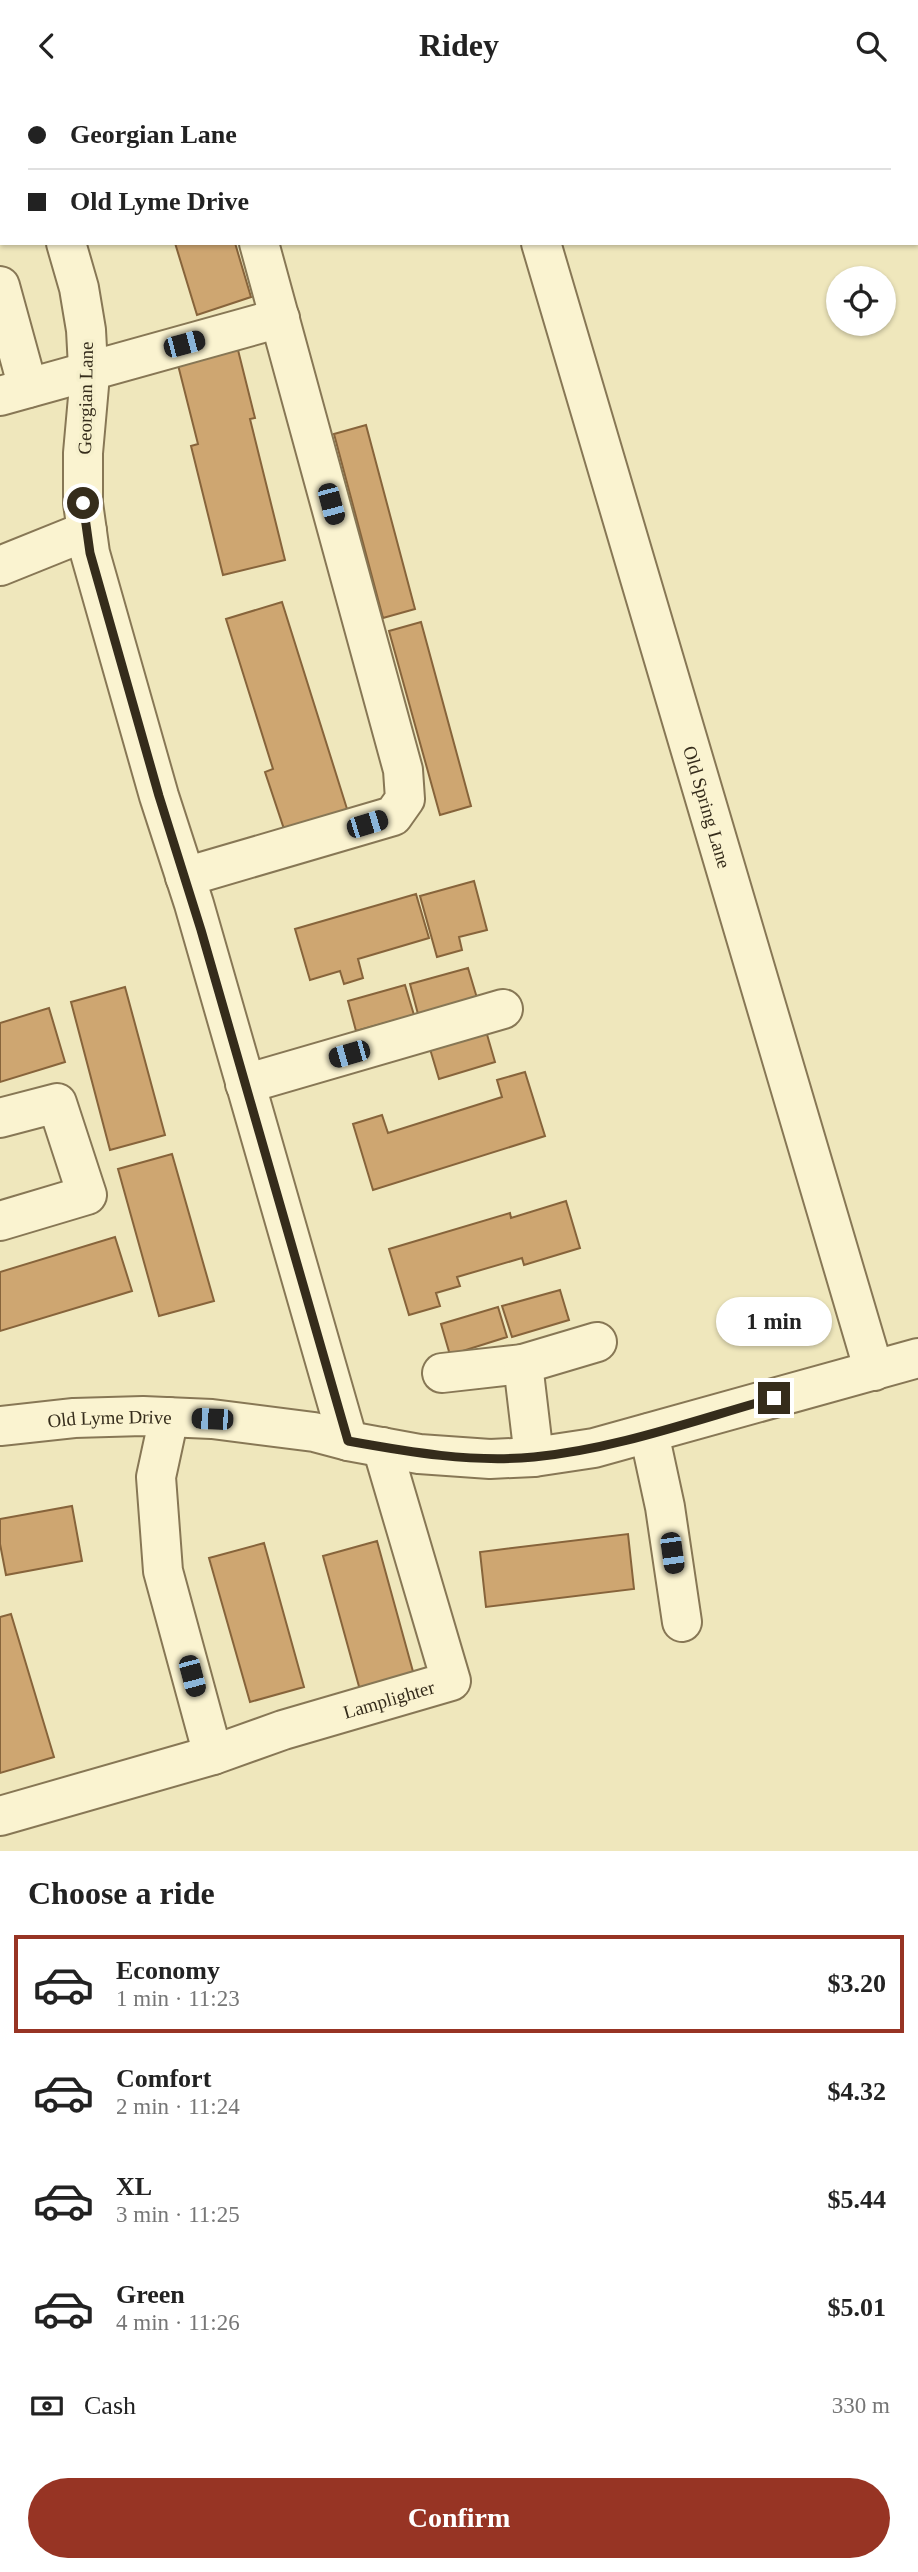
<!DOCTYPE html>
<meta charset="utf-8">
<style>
body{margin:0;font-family:"Times New Roman",serif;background:#f6f6f6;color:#222;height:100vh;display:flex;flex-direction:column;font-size:26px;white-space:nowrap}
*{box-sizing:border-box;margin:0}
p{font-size:23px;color:#767676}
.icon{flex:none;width:38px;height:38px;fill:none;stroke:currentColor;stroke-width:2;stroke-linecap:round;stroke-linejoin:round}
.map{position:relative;height:1760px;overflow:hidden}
.side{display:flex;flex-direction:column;background:#fff;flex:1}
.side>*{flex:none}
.hud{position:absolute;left:0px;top:0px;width:919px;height:154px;box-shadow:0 2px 5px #0004;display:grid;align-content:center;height:154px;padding:0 28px;background:#fff}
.controls{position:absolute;left:826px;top:175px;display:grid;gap:14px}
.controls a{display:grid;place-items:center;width:70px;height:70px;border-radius:50%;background:#fff;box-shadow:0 2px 5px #0004;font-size:35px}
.end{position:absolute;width:32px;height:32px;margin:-16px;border:9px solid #352c1b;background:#fff;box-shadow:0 0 0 4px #fff}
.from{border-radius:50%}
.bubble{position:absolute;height:49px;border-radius:24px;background:#fff;box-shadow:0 2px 5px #0004;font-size:23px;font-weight:600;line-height:49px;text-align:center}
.car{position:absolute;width:21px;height:42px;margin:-21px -10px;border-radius:9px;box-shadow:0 0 5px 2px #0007;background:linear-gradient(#222 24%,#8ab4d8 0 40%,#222 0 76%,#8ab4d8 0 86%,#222 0)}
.hud b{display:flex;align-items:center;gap:24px;height:66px;font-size:26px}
.hud b+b{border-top:2px solid #e0e0e0}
.hud i{width:18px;height:18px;background:#222}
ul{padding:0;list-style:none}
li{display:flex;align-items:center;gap:21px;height:98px;margin:0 14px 10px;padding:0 14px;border:4px solid transparent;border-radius:0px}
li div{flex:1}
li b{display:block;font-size:26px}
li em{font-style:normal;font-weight:600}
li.selected{border-color:#973424}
li>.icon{width:63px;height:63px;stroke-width:1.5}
h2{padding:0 28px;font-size:32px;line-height:84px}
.pay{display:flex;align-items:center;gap:18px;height:77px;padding:0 28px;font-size:26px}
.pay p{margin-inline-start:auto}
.cta{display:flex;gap:14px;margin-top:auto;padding:14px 28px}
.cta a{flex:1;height:80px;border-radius:42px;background:#973424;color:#fff;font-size:28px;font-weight:600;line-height:80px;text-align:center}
header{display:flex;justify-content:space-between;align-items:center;height:91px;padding:0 28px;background:#fff;font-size:32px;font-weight:600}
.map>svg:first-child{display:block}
</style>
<header><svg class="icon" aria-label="back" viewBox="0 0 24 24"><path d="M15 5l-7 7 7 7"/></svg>Ridey<svg class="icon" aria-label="search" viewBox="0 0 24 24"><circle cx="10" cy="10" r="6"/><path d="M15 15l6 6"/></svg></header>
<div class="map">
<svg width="918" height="1760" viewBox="0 0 918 1760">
<rect width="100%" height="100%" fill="#efe7bc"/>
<path fill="#cea671" stroke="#87643b" stroke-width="2" d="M175 152H235L251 206 197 224Z
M237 255 255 327 250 328 285 469 223 484 191 355 198 353 177 270Z
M366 334 415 518 383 527 334 343Z
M282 511 348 721 285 741 265 681 273 678 226 528Z
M421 531 471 715 440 724 389 540Z
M474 790 487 839 459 846 462 859 437 866 420 805Z
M416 803 429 847 358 868 363 887 344 893 340 880 310 889 295 838Z
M468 877 477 907 418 923 410 893Z
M405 894 414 924 356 940 348 910Z
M125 896 165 1044 110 1059 71 911Z
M49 917 65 971 0 991V932Z
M486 940 495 971 439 988 430 958Z
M525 981 545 1045 373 1099 353 1033 382 1024 388 1042 502 1006 497 989Z
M172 1063 214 1210 159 1225 118 1078Z
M566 1110 580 1157 524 1174 522 1167 457 1186 460 1195 436 1202 440 1215 409 1224 389 1158 510 1122 511 1127Z
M115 1146 132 1200 0 1240V1181Z
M560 1199 569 1229 512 1246 502 1215Z
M498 1216 507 1246 450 1264 441 1233Z
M72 1415 82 1470 6 1484 0 1453V1428Z
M628 1443 634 1498 486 1516 480 1461Z
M377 1450 417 1595 363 1610 323 1465Z
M264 1452 304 1596 250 1611 209 1467Z
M11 1523 54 1666 0 1682V1526Z"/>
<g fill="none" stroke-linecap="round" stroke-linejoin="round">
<defs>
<g id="minor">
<path d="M22 0 23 2"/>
<path d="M497 0V2"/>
<path d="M218 1V2"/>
<path d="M66 152 79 197 86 239 89 295 83 362V412L90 462 159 705 194 813 348 1350"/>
<path id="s1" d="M541 152 874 1280"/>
<path d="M0 195 28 297"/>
<path d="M0 305 280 227"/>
<path d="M0 475 87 440"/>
<path d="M185 786 393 725 405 708 403 679 259 152"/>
<path d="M245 993 503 918"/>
<path d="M0 1027 57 1012 87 1104 0 1130"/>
<path d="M442 1282 523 1273"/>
<path d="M169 1326 156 1386 163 1480 213 1664"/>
<path id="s2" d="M0 1335 74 1327 143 1325 212 1328 314 1341 348 1350 419 1363 490 1368 534 1366 594 1357 918 1267"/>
<path d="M649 1342 665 1416 682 1531"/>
<path d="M534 1366 523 1273 597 1251"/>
<path id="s3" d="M0 1725 213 1664 283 1639 451 1590 382 1356"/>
</g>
</defs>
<use href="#minor" stroke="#877755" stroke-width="42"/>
<use href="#minor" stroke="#faf3d0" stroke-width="38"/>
</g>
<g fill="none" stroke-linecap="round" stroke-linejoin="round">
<path stroke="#352c1b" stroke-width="9" d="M83 412 90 462 159 705 201 839 348 1350C409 1361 472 1372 534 1366 616 1358 695 1329 774 1307"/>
</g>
<g text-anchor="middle" stroke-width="7" stroke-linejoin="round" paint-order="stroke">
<g font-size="19" fill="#352c1b" stroke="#f6f0cc">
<text transform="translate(85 307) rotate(-89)" y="7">Georgian Lane</text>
<text dy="7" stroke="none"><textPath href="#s1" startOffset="588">Old Spring Lane</textPath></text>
<text dy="7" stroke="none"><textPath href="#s2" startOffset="110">Old Lyme Drive</textPath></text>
<text dy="7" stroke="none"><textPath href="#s3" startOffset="406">Lamplighter</textPath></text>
</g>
</g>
</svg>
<div class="controls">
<a><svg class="icon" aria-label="locate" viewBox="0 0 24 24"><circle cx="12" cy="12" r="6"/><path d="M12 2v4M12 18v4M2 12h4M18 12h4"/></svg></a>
</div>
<i class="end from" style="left:83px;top:412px"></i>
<i class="end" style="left:774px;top:1307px"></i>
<div class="bubble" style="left:716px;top:1206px;width:116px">1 min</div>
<i class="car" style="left:184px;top:253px;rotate:75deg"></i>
<i class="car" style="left:331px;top:413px;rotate:165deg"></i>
<i class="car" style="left:367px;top:733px;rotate:73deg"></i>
<i class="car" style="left:349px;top:963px;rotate:254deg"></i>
<i class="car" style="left:212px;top:1328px;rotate:272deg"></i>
<i class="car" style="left:672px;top:1462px;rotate:172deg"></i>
<i class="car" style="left:192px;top:1585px;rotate:165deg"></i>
<div class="hud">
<b><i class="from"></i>Georgian Lane</b>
<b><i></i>Old Lyme Drive</b>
</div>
</div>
<section class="side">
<h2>Choose a ride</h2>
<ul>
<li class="selected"><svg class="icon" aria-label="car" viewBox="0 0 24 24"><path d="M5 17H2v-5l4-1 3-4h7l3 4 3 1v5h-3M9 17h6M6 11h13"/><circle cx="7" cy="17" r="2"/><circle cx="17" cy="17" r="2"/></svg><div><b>Economy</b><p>1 min · 11:23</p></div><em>$3.20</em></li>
<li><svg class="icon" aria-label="car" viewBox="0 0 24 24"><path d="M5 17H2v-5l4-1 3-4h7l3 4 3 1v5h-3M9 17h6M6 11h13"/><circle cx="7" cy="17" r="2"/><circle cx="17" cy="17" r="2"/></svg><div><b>Comfort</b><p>2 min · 11:24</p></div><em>$4.32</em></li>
<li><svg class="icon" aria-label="car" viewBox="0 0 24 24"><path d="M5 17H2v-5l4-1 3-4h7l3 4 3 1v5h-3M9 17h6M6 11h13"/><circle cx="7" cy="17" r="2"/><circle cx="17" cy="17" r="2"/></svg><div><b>XL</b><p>3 min · 11:25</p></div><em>$5.44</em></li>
<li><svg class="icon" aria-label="car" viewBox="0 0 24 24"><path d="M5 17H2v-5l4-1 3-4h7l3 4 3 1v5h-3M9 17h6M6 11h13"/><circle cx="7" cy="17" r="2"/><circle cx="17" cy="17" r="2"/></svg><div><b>Green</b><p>4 min · 11:26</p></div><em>$5.01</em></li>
</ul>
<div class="pay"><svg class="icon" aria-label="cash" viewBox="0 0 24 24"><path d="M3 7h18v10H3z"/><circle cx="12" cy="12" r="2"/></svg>Cash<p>330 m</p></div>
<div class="cta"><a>Confirm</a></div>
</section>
